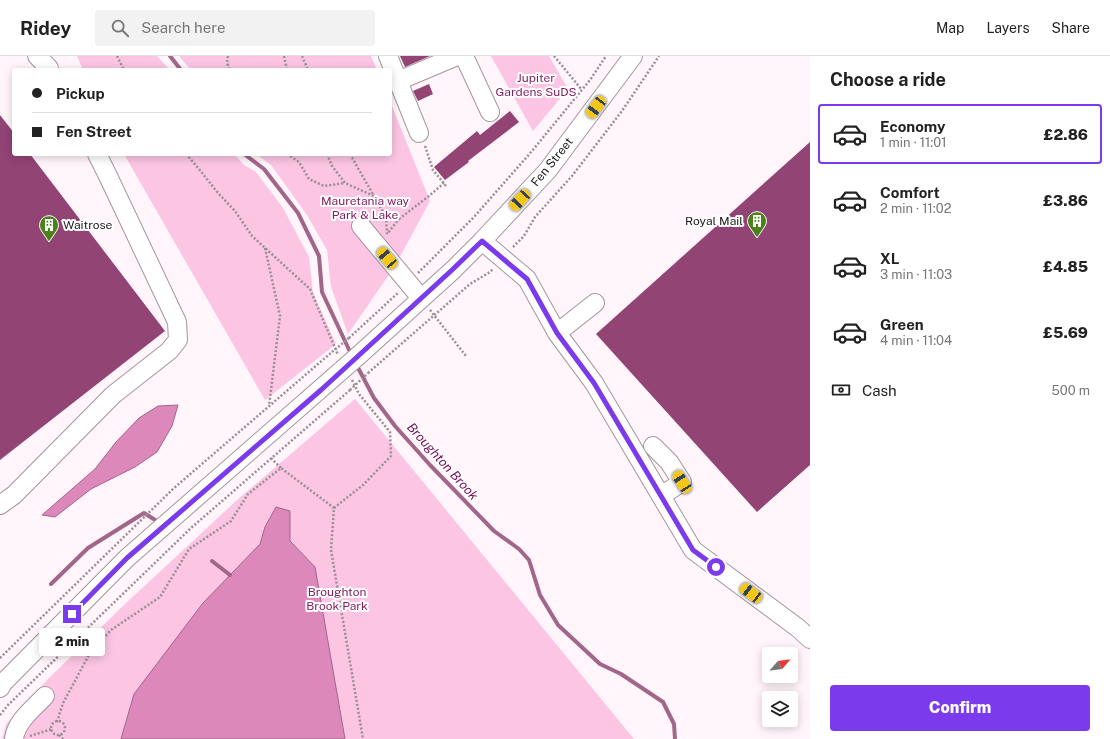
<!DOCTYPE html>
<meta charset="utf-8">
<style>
body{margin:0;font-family:"Public Sans",sans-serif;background:#f2f2f2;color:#222;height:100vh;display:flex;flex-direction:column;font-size:15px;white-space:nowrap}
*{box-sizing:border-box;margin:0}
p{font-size:13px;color:#767676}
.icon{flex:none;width:22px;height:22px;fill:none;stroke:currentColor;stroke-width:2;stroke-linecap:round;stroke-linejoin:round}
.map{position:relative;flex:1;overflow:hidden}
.details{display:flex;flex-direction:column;background:#fff;width:300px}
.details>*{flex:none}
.guide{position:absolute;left:12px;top:12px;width:380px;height:88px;border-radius:4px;box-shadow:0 2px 10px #0003;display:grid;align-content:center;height:88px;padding:0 20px;background:#fff}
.needle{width:26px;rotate:62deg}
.tools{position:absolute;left:762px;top:591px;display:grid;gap:8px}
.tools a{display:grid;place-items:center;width:36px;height:36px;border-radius:4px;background:#fff;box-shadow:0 2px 10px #0003;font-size:20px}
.end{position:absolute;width:18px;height:18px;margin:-9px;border:5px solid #7c3aed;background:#fff;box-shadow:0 0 0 2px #fff}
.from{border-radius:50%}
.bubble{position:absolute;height:28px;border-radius:4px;background:#fff;box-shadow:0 2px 10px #0003;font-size:13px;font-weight:800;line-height:28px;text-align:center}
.car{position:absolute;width:12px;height:24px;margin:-12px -6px;border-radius:5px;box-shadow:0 0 3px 1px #0007;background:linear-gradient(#f5c518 24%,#345 0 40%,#f5c518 0 76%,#345 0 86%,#f5c518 0)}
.guide b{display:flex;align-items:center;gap:14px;height:38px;font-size:15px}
.guide b+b{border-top:1px solid #e0e0e0}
.guide i{width:10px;height:10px;background:#222}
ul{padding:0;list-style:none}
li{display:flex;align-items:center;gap:12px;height:60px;margin:0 8px 6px;padding:0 12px;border:2px solid transparent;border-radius:4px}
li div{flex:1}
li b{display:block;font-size:15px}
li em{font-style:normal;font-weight:800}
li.active{border-color:#7c3aed}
li>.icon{width:36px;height:36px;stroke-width:1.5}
h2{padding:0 20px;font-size:18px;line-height:48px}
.pay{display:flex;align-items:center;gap:10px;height:44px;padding:0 20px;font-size:15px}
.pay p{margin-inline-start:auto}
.primary-button{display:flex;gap:8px;margin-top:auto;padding:8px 20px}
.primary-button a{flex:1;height:46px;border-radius:4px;background:#7c3aed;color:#fff;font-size:16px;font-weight:800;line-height:46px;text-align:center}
header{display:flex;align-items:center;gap:24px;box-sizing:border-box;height:56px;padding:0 20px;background:#fff;border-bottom:1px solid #e0e0e0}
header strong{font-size:19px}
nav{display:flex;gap:22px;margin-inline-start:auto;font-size:14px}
.search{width:280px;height:36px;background:#f2f2f2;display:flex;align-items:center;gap:10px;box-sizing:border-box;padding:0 14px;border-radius:4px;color:#767676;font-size:15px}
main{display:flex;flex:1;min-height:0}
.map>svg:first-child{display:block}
</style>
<header>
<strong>Ridey</strong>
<div class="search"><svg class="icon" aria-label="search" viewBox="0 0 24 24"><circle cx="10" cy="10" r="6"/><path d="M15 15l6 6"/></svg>Search here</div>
<nav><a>Map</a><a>Layers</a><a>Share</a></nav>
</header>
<main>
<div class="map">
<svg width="810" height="683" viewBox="0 0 810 683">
<rect width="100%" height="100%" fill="#fff5fa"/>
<path fill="#fbc5e3" d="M77 0H157L170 14H83Z
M179 0H371L377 14H191Z
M491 0H549L568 33 533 75Z
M390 45 430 145 395 210 348 278 331 231 327 194 307 159 271 109 256 98H390Z
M124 98H234L244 109 256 116 283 152 309 201 313 237 336 288 265 344Z
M355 343 634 683H2L6 668 49 622 124 549 237 444Z"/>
<path fill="#dc88ba" stroke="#a2668a" d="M178 349 172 370 157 396 135 411 91 433 55 461 42 459 95 413 116 386 139 362 158 350Z
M276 451 290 455V485L315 511 345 683H121L134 638 203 547 260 488 265 471Z"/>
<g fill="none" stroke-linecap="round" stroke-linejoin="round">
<path stroke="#a2668a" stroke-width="4" d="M170 0 181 14
M244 98 264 113 298 157 319 200 322 236 352 300
M356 308 374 342 395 370 430 409 494 475 519 493 529 504 540 539 558 569 600 608 621 618 663 646 674 668 675 683
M212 505 230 519
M51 528 88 492 144 457 160 467"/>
</g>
<path fill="#924475" d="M400 0H430L405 11Z
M429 28 433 38 418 45 413 35Z
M510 55 519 66 468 105 469 106 445 124 434 111 477 75 480 79Z
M0 59 14 77V98H30L165 275 0 404Z
M810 86V409L757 456 596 278Z"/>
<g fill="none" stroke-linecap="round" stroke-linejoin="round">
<defs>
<path id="minor" d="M37 0 49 12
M388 0 419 77
M464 0 490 56
M398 25 457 0
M361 170 421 242
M482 185 527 223 557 277 594 327 693 494 798 572 810 583
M557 277 595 247
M358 300 453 214 482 185 548 114 633 0
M653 390 669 406 682 426 661 440
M0 449 14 439 113 339 169 295 178 284 177 266 108 120 97 98
M0 632 3 627 127 502 342 314
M14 683C16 665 34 652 45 640"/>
</defs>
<use href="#minor" stroke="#a4959d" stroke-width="20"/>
<path stroke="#978f93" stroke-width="2.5" stroke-dasharray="2 2" stroke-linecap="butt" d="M117 0 124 14
M228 0 227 7 230 14
M284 0 287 14
M302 0 308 14
M554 0 582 34
M425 90 433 114 446 130
M186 98 199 113 218 137 235 155 252 180 310 233 338 299
M287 98 299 106 309 123 324 130 345 127
M327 98 332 110 345 127 374 140
M350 98 386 161 387 178
M386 161 399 163 387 178
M399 163 429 140 444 127
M513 191 524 180 535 161 572 120 622 55 659 0
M265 192 280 260 269 350
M418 217 474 161 532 95 590 24 606 0
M430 254 466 300
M349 282 399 236
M368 317 470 228 490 216 493 213
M271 402 281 412
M334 452 363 429 391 400 390 376 359 338 352 324
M0 602 174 432 332 296
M0 659 8 649 191 472 350 334
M51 672a7 7 0 1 1 14 0a7 7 0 1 1-14 0Z
M57 666 63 647 90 597 111 574 160 541 189 493 231 465 248 438 281 412 334 452 331 494 363 683
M59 679 63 683
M30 680 52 673"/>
<use href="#minor" stroke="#fff" stroke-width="18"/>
<defs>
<path id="minor-bridge" d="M342 314 358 300"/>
</defs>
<use href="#minor-bridge" stroke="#a4959d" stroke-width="20" stroke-linecap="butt"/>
<path stroke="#978f93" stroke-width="2.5" stroke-dasharray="2 2" stroke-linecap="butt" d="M332 296 349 282
M350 334 368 317"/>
<use href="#minor-bridge" stroke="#fff" stroke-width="18"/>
</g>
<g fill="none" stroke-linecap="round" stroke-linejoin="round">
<path stroke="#7c3aed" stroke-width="5" d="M72 558 127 502 321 334 452 214 482 185 527 223 557 277 594 327 693 494 716 511"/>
</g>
<defs>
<symbol id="building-pin" viewBox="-11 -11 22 30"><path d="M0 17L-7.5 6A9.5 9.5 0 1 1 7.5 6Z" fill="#4a8118" stroke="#fff"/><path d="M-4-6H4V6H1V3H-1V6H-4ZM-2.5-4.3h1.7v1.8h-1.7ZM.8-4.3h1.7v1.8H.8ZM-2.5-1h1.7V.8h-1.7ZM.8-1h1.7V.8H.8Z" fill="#fff"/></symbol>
</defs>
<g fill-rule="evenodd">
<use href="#building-pin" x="746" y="154" width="22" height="30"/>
<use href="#building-pin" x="38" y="158" width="22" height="30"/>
</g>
<g text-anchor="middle" stroke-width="4" stroke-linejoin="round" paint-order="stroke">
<g font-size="12" fill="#7f1c60" stroke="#fff">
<text x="536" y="26">Jupiter<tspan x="536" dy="14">Gardens SuDS</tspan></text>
<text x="365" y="149">Mauretania way<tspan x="365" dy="14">Park &amp; Lake</tspan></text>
<text x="337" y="540">Broughton<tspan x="337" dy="14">Brook Park</tspan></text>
</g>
<g font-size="12" fill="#1b1619" stroke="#fff">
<text transform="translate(552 106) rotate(-51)" y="4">Fen Street</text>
</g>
<g font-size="12" fill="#1b1619" stroke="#fff" text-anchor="end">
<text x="743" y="169">Royal Mail</text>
<text x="63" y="173" text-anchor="start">Waitrose</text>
</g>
<g font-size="13" font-style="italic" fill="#740f56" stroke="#fff">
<text transform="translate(443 405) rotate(48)" y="5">Broughton Brook</text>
</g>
</g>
</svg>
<div class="tools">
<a><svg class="needle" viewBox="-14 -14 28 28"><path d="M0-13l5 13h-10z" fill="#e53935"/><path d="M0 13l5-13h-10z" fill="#767676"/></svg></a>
<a><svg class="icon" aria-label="layers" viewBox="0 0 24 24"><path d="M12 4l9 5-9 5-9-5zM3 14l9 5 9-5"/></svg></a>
</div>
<i class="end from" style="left:716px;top:511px"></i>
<i class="end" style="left:72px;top:558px"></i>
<div class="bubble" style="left:39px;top:572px;width:66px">2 min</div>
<i class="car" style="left:596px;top:51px;rotate:217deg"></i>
<i class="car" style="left:520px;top:144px;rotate:223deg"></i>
<i class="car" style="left:387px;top:202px;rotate:320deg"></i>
<i class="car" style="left:682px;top:426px;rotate:327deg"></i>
<i class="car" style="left:751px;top:537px;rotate:307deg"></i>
<div class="guide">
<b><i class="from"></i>Pickup</b>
<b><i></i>Fen Street</b>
</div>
</div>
<section class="details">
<h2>Choose a ride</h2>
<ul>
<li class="active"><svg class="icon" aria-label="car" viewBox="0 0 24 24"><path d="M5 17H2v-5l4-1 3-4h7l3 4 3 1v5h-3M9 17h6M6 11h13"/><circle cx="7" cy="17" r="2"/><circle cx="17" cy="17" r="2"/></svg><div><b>Economy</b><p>1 min · 11:01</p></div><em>£2.86</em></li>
<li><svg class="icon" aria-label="car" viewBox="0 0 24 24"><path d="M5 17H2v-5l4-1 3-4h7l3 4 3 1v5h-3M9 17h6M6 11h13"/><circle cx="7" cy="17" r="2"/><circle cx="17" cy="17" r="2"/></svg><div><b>Comfort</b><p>2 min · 11:02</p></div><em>£3.86</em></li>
<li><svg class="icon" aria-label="car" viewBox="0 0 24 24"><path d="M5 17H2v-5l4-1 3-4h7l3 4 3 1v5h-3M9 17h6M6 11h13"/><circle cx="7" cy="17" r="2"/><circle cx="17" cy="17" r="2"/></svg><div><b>XL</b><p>3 min · 11:03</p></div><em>£4.85</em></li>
<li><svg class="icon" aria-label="car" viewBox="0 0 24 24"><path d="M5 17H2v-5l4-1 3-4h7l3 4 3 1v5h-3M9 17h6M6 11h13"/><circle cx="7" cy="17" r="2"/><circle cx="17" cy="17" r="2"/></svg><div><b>Green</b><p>4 min · 11:04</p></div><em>£5.69</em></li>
</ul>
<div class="pay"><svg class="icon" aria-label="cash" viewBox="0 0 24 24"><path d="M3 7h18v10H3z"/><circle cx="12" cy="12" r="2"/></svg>Cash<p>500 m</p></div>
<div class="primary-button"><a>Confirm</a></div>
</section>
</main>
